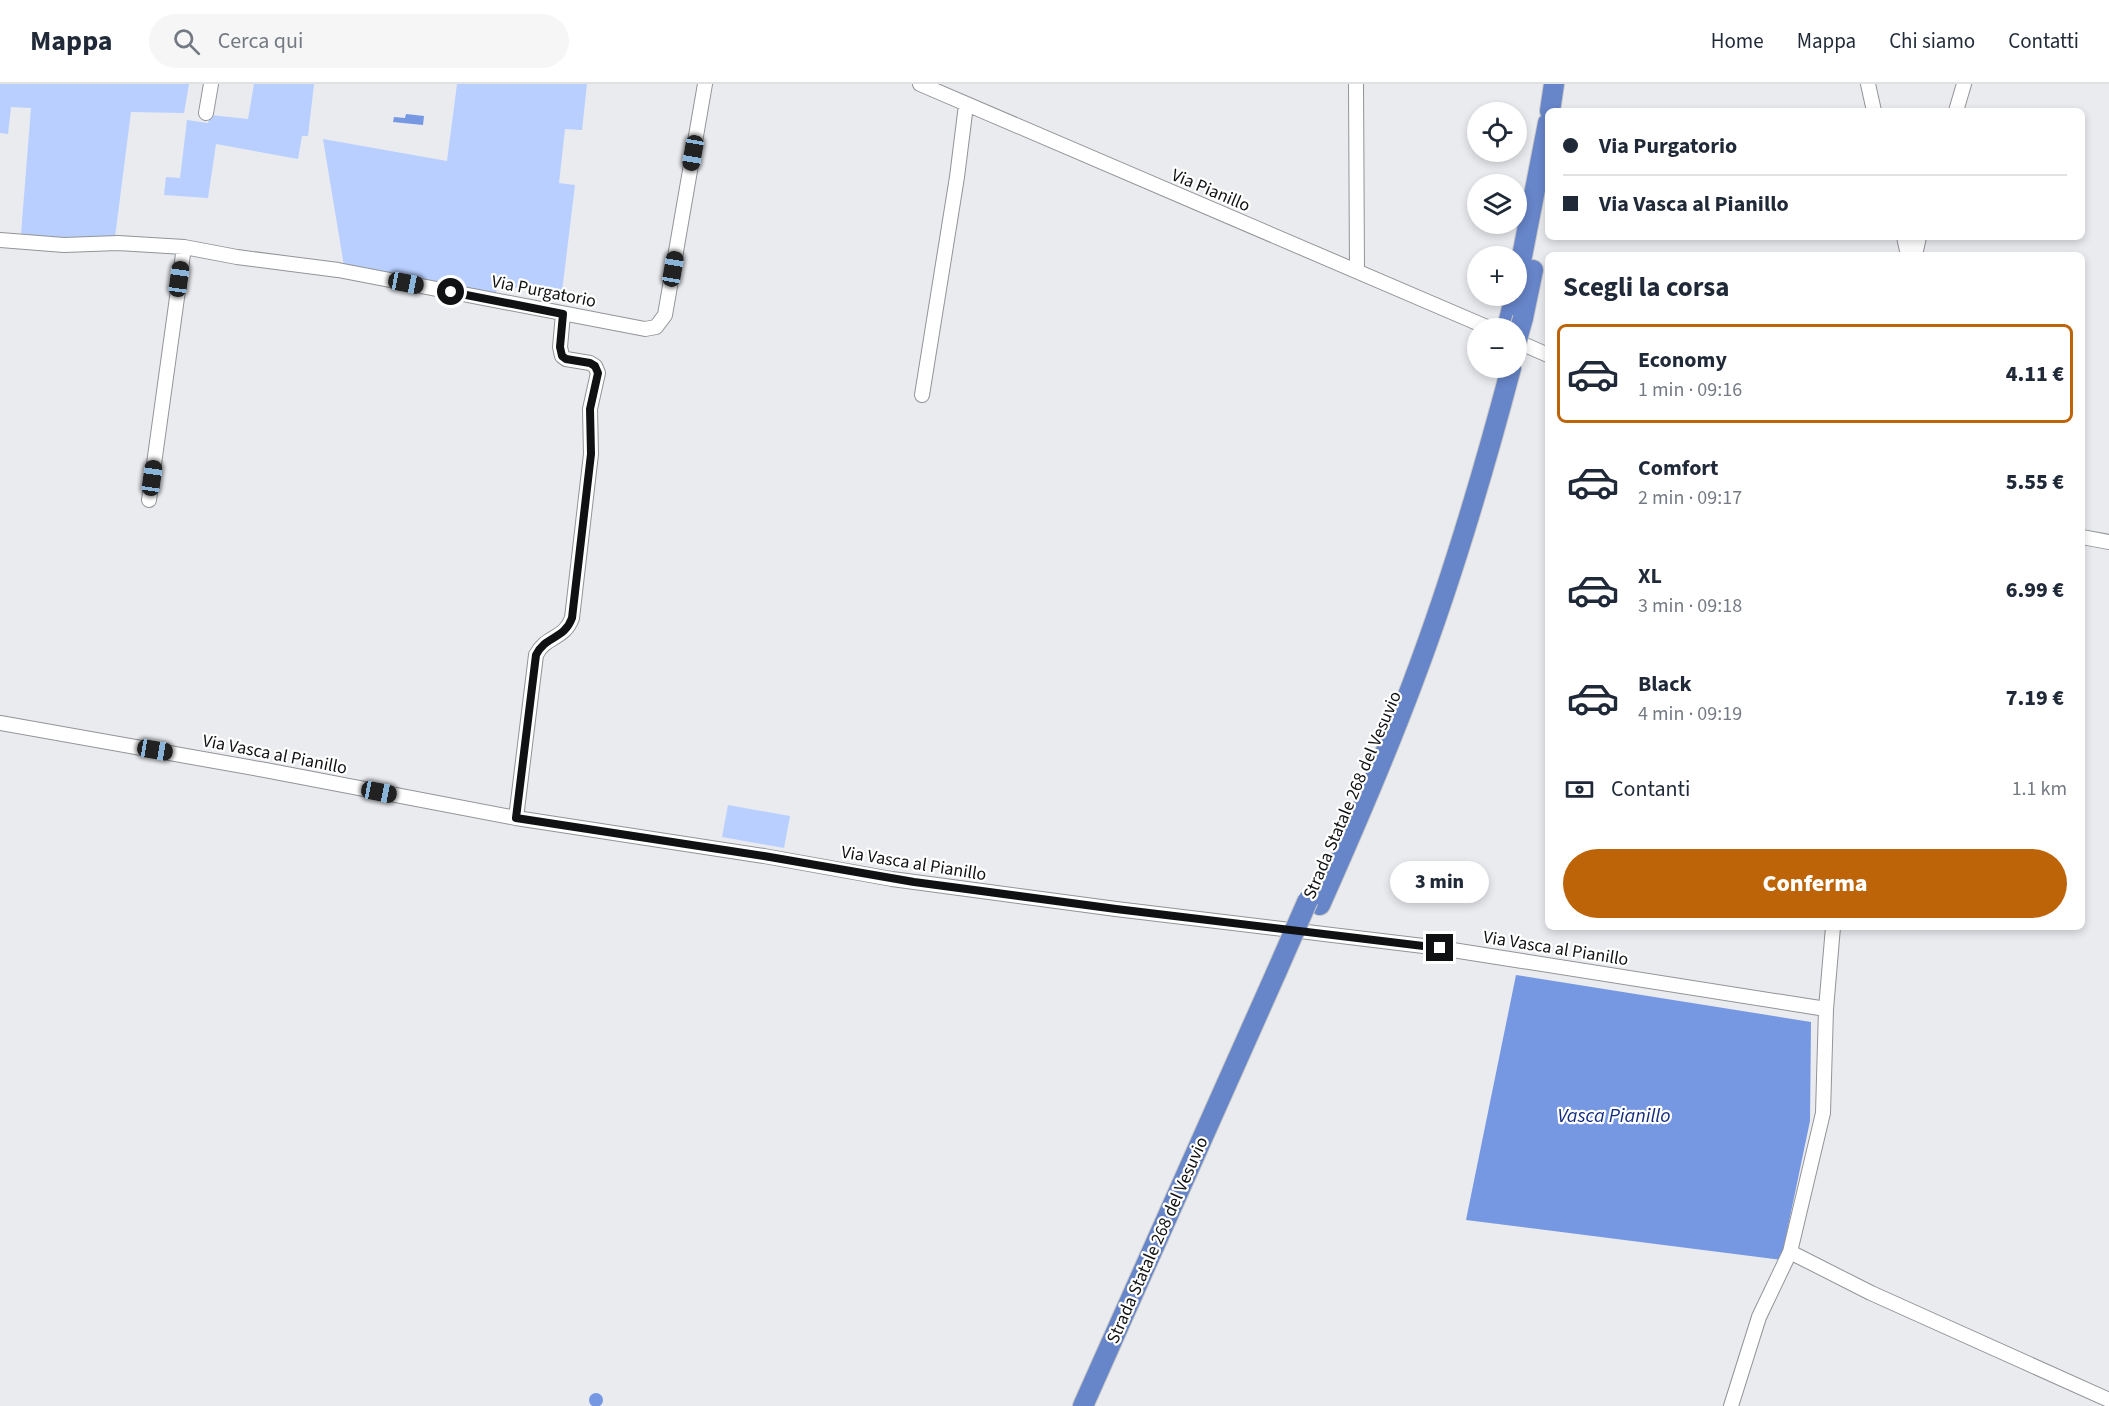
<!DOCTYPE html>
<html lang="it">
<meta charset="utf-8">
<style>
body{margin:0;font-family:"Source Sans 3",sans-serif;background:#f6f6f7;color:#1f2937;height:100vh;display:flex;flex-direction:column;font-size:22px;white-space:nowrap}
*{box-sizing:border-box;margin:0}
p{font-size:20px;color:#747a83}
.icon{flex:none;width:33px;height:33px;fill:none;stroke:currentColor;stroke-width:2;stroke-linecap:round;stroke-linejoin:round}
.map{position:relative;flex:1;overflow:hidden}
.side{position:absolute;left:1545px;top:168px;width:540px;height:678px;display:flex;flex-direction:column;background:#fff;border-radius:9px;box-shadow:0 3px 9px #0003}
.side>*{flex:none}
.hud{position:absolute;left:1545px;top:24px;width:540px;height:132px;border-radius:9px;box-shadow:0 3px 9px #0003;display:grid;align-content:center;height:132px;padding:0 18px;background:#fff}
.controls{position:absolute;left:1467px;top:18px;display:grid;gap:12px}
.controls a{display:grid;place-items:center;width:60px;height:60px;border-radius:50%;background:#fff;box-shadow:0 3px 9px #0003;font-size:30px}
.end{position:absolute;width:27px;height:27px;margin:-14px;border:8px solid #101112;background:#fff;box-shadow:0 0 0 3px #fff}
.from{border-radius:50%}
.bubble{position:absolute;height:42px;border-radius:21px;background:#fff;box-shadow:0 3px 9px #0003;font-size:20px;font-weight:800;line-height:42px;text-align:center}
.car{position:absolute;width:18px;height:36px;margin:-18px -9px;border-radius:8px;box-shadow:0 0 4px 2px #0007;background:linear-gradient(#222 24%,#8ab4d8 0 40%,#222 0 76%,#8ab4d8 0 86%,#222 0)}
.hud b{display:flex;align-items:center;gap:21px;height:57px;font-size:22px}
.hud b+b{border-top:2px solid #e0e1e3}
.hud i{width:15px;height:15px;background:#1f2937}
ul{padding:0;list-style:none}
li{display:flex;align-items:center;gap:18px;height:99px;margin:0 12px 9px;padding:0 6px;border:3px solid transparent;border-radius:9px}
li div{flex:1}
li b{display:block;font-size:22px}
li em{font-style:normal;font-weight:800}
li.active{border-color:#bd6308}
li>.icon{width:54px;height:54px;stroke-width:1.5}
h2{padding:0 18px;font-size:27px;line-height:72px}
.pay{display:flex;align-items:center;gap:15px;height:66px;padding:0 18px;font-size:22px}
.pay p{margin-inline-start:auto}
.cta{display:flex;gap:12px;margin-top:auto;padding:12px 18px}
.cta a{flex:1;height:69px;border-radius:36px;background:#bd6308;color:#fff;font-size:24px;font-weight:800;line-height:69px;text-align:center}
header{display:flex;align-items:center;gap:36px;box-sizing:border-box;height:84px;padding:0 30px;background:#fff;border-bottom:2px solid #e0e1e3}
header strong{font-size:28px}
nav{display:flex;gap:33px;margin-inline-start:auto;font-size:21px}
.search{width:420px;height:54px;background:#f6f6f7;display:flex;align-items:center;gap:15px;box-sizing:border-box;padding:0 21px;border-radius:33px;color:#747a83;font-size:22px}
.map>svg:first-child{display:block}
</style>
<header>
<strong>Mappa</strong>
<div class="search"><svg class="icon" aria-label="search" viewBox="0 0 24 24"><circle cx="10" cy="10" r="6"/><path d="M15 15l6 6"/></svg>Cerca qui</div>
<nav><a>Home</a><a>Mappa</a><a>Chi siamo</a><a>Contatti</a></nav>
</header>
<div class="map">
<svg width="2109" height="1322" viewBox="0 0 2109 1322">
<rect width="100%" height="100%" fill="#e9ebef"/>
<path fill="#b8cfff" d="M0 0H189L184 29 131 28 115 153 58 155 21 150 31 24 11 23 8 50 0 49Z
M254 0H314L308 52H302L298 75 216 60 208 114 164 111 166 93 180 94 187 36 208 39 210 31 248 35Z
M457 0H587L582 46 565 45 559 99 575 101 562 208 498 202 495 212 344 182 323 55 447 77Z
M728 721 790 732 784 764 722 753Z"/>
<path fill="#7697e2" d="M406 30 424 32 423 41 393 38 394 33 405 34Z
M1516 891 1811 938 1810 1037 1781 1176 1466 1136Z
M589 1316a7 7 0 1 1 14 0a7 7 0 1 1-14 0Z"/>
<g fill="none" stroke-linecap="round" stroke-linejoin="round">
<defs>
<path id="minor" d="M920 0 1489 244
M1356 0 1357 187
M1868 0 1874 27
M1956 27 1964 0
M206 29 211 0
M1904 153 1908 171
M0 156 64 161 118 159 184 163 237 173 338 186 645 245 656 243 665 231 705 0
M1915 171 1919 153
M1516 257 1548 271
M922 311 957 93 966 21
M149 416 184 163
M2082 453 2109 458
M0 639 265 686 516 734 764 772 892 795 1116 825 1440 864 1826 925
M516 734 536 571C546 551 564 556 572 534L591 370 590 325 598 289 595 282 590 279 566 275 562 272 560 263 563 230
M1790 1168 1871 1209 2109 1316
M1731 1322 1759 1233 1790 1168 1823 1029 1826 925 1833 843"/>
<path id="highway" d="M1550 27 1554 0
M1516 203 1548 39
M1523 234 1533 186
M1507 244 1515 212
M1320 821C1353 747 1385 673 1413 598 1452 495 1483 390 1511 284
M1083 1322 1276 889"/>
</defs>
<use href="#minor" stroke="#929497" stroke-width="16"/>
<use href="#highway" stroke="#c6c6c6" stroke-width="22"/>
<use href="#minor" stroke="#fff" stroke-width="14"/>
<use href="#highway" stroke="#6785c9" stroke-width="20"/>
<defs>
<path id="highway-bridge" d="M1516 259 1523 234
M1276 889 1308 816"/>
</defs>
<use href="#highway-bridge" stroke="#c6c6c6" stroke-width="22" stroke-linecap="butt"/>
<use href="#highway-bridge" stroke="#6785c9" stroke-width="20"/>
</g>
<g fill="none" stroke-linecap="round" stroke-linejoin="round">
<path stroke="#101112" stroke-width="8" d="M451 208 563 230 560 263 562 272 566 275 590 279 595 282 598 289 590 325 591 370 572 534C564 556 546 551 536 571L516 734 764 772 914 798 1116 825 1440 864"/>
</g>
<g text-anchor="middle" stroke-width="4.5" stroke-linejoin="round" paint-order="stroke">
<g font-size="18" fill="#101112" stroke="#fff">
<text transform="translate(1211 106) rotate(23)" y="6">Via Pianillo</text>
<text transform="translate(544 207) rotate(11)" y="6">Via Purgatorio</text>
<text transform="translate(275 670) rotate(11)" y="6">Via Vasca al Pianillo</text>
<text transform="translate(1352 711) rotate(-67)" y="6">Strada Statale 268 del Vesuvio</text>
<text transform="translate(914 779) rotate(9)" y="6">Via Vasca al Pianillo</text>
<text transform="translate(1556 864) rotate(9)" y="6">Via Vasca al Pianillo</text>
<text transform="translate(1157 1156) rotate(-66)" y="6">Strada Statale 268 del Vesuvio</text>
</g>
<g font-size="20" font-style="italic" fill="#112b81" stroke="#fff">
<text x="1614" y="1038">Vasca Pianillo</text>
</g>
</g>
</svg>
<div class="controls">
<a><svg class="icon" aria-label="locate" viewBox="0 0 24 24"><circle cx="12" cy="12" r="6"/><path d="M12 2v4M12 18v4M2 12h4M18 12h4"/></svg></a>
<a><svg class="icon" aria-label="layers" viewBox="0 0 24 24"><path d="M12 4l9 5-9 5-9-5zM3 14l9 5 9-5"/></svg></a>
<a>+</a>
<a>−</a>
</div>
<i class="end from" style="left:451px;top:208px"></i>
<i class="end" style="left:1440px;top:864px"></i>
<div class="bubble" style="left:1390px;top:777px;width:99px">3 min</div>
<i class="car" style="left:693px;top:69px;rotate:190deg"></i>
<i class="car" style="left:673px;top:185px;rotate:10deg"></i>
<i class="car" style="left:179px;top:195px;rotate:8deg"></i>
<i class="car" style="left:406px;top:199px;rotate:101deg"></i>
<i class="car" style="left:152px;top:394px;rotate:8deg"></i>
<i class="car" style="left:155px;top:666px;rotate:100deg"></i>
<i class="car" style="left:379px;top:708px;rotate:101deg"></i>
<div class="hud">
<b><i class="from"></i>Via Purgatorio</b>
<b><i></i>Via Vasca al Pianillo</b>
</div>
<section class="side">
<h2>Scegli la corsa</h2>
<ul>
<li class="active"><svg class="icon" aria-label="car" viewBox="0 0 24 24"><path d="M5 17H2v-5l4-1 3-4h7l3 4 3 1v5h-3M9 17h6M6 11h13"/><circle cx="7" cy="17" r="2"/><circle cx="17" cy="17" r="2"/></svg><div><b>Economy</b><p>1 min · 09:16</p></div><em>4.11 €</em></li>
<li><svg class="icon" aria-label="car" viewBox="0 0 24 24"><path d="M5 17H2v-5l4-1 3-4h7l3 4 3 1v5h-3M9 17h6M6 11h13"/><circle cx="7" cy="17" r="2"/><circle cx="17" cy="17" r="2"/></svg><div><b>Comfort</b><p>2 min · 09:17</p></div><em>5.55 €</em></li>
<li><svg class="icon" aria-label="car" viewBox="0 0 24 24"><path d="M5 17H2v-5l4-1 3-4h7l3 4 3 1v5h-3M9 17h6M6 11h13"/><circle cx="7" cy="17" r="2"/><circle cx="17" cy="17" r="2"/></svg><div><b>XL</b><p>3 min · 09:18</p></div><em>6.99 €</em></li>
<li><svg class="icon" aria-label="car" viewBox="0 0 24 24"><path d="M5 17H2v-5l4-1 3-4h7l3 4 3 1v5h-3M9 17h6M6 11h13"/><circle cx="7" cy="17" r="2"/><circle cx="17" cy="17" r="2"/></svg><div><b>Black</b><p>4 min · 09:19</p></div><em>7.19 €</em></li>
</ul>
<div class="pay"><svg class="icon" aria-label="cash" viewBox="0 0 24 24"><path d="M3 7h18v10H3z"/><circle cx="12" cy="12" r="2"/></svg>Contanti<p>1.1 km</p></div>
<div class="cta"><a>Conferma</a></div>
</section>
</div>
